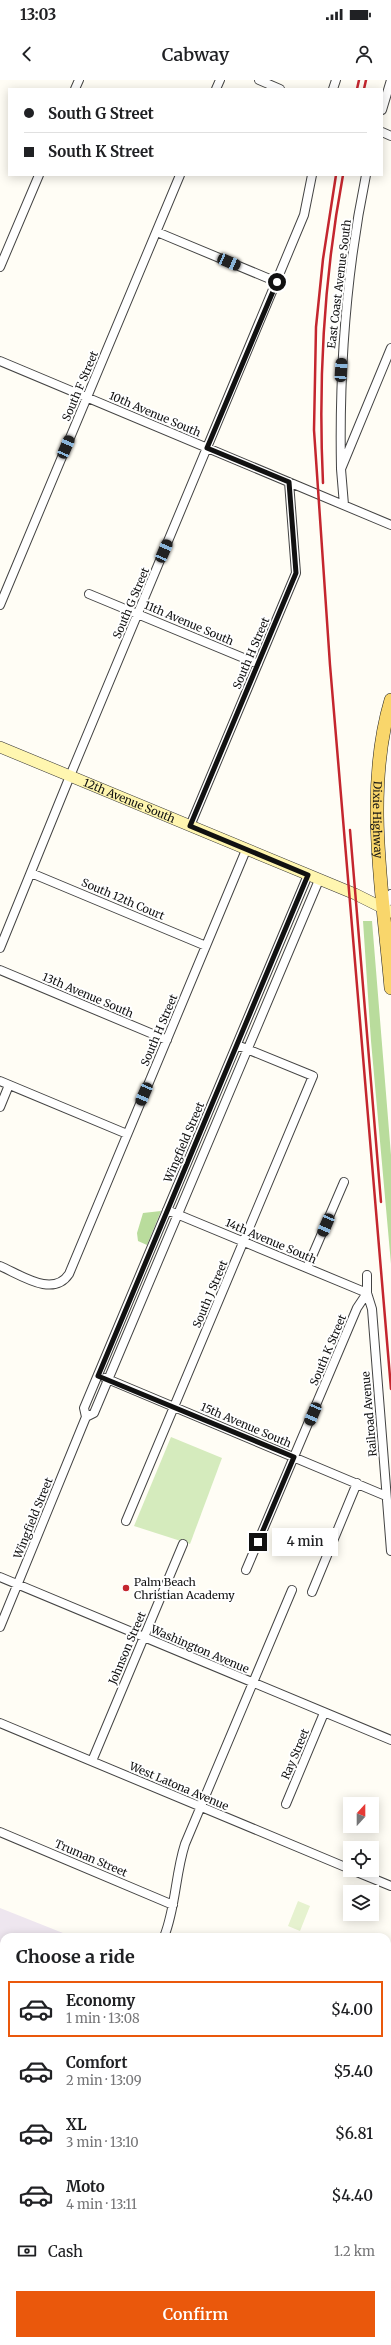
<!DOCTYPE html>
<meta charset="utf-8">
<style>
body{margin:0;font-family:Merriweather,serif;background:#f2f2f2;color:#202124;height:100vh;display:flex;flex-direction:column;font-size:15px;white-space:nowrap}
*{box-sizing:border-box;margin:0}
p{font-size:13px;color:#757577}
.icon{flex:none;width:22px;height:22px;fill:none;stroke:currentColor;stroke-width:2;stroke-linecap:round;stroke-linejoin:round}
.map{position:relative;flex:1;overflow:hidden}
.panel{position:absolute;left:0px;top:1853px;width:391px;height:412px;display:flex;flex-direction:column;background:#fff;border-radius:12px 12px 0 0;box-shadow:0 2px 10px #0003}
.panel>*{flex:none}
.top-card{position:absolute;left:8px;top:8px;width:375px;height:88px;border-radius:0px;box-shadow:0 2px 10px #0003;display:grid;align-content:center;height:88px;padding:0 16px;background:#fff}
.needle{width:26px;rotate:21deg}
.controls{position:absolute;left:343px;top:1717px;display:grid;gap:8px}
.controls a{display:grid;place-items:center;width:36px;height:36px;border-radius:0px;background:#fff;box-shadow:0 2px 10px #0003;font-size:20px}
.end{position:absolute;width:18px;height:18px;margin:-9px;border:5px solid #111;background:#fff;box-shadow:0 0 0 2px #fff}
.from{border-radius:50%}
.bubble{position:absolute;height:28px;border-radius:0px;background:#fff;box-shadow:0 2px 10px #0003;font-size:13px;font-weight:600;line-height:28px;text-align:center}
.car{position:absolute;width:12px;height:24px;margin:-12px -6px;border-radius:5px;box-shadow:0 0 3px 1px #0007;background:linear-gradient(#222 24%,#8ab4d8 0 40%,#222 0 76%,#8ab4d8 0 86%,#222 0)}
.top-card b{display:flex;align-items:center;gap:14px;height:38px;font-size:15px}
.top-card b+b{border-top:1px solid #e0e0e0}
.top-card i{width:10px;height:10px;background:#202124}
ul{padding:0;list-style:none}
li{display:flex;align-items:center;gap:12px;height:56px;margin:0 8px 6px;padding:0 8px;border:2px solid transparent;border-radius:0px}
li div{flex:1}
li b{display:block;font-size:15px}
li em{font-style:normal;font-weight:600}
li.current{border-color:#ea580c}
li>.icon{width:36px;height:36px;stroke-width:1.5}
h2{padding:0 16px;font-size:18px;line-height:48px}
.pay{display:flex;align-items:center;gap:10px;height:44px;padding:0 16px;font-size:15px}
.pay p{margin-inline-start:auto}
.primary-button{display:flex;gap:8px;margin-top:auto;padding:8px 16px}
.primary-button a{flex:1;height:46px;border-radius:0px;background:#ea580c;color:#fff;font-size:16px;font-weight:600;line-height:46px;text-align:center}
.status{display:flex;justify-content:space-between;align-items:center;height:28px;padding:0 20px;background:#fff;direction:ltr}
.status svg{height:11px;fill:currentColor}
header{display:flex;justify-content:space-between;align-items:center;height:52px;padding:0 16px;background:#fff;font-size:18px;font-weight:600}
.map>svg:first-child{display:block}
</style>
<div class="status"><b>13:03</b><svg viewBox="0 0 49 12"><path d="M0 12V9h3v3zM5 12V6h3v6zM10 12V3h3v9zM15 12V0h3v12zM26 1h20v11H26zM47 4h2v5h-2z"/></svg></div>
<header><svg class="icon" aria-label="back" viewBox="0 0 24 24"><path d="M15 5l-7 7 7 7"/></svg>Cabway<svg class="icon" aria-label="person" viewBox="0 0 24 24"><circle cx="12" cy="8" r="4"/><path d="M4 21q1-7 8-7t8 7"/></svg></header>
<div class="map">
<svg width="391" height="2265" viewBox="0 0 391 2265">
<rect width="100%" height="100%" fill="#fffdf5"/>
<path fill="#eee6ef" d="M0 1828 73 1857H4V2261H387V1983L391 1985V2265H0Z"/>
<path fill="#d5ebbd" d="M171 1357 222 1378 190 1464 134 1446Z"/>
<path fill="#b9dc9c" d="M363 841H372L391 1075V1184L371 961Z
M161 1131 147 1165 138 1161 137 1153 143 1133Z"/>
<path fill="#e6f2cf" d="M298 1821 310 1826 300 1851 288 1846Z"/>
<g fill="none" stroke-linecap="round" stroke-linejoin="round">
<defs>
<path id="street" d="M259 0 280 9
M75 9 79 0
M216 9 220 0
M333 9 336 0
M382 30 391 0
M382 52 391 56
M157 152 277 202
M0 187 39 95
M0 281 391 445
M341 389C339 289 346 192 366 95
M344 425 341 389 391 268
M89 514 258 584
M0 525 180 95
M190 746 296 493 289 402
M31 793 206 866
M385 828 391 814
M0 868 70 696 304 135 312 95
M0 890 167 960
M0 1001 127 1054
M0 1027 9 1005
M167 1130 367 1213 357 1228 246 1490
M0 1186C21 1195 53 1218 69 1194L246 770
M307 1188 344 1102
M367 1195V1213L372 1229 391 1471
M105 1298 386 1416
M86 1337 94 1333 319 800
M126 1441 313 996 237 965
M0 1497 391 1660
M312 1512 357 1403
M0 1547 86 1337 84 1328 308 795
M0 1643 350 1789
M92 1681 183 1464
M286 1724 324 1633
M0 1752 173 1825
M352 1790 391 1806
M164 1857C176 1827 175 1795 185 1764L292 1510
M0 1988 4 1990
M0 2204 4 2205
M140 2261 150 2265"/>
<g id="secondary">
<path id="s1" d="M0 667 355 814 391 832"/>
</g>
<g id="primary">
<path id="s2" d="M391 620C364 711 383 815 391 908"/>
</g>
</defs>
<use href="#street" stroke="#444" stroke-width="10"/>
<use href="#secondary" stroke="#333" stroke-width="12"/>
<use href="#primary" stroke="#222" stroke-width="14"/>
<use href="#street" stroke="#fff" stroke-width="8"/>
<use href="#secondary" stroke="#fff6b0" stroke-width="11"/>
<use href="#primary" stroke="#f9d66b" stroke-width="13"/>
<path stroke="#c4262e" stroke-width="2.5" d="M357 9 359 0
M364 9 366 0
M336 95 323 179 316 247 314 350 330 585 391 1309
M323 403C318 299 324 197 343 95
M350 750 381 1122
M387 2004 391 1994
M286 2265 288 2261
M294 2265 295 2261"/>
</g>
<g fill="none" stroke-linecap="round" stroke-linejoin="round">
<path stroke="#111" stroke-width="5" d="M258 1462 294 1377 98 1296 308 795 190 746 296 493 289 402 207 368 277 202"/>
</g>
<circle fill="#c4262e" stroke="#fff" stroke-width="1.5" cx="126" cy="1508" r="4"/>
<g text-anchor="middle" stroke-width="4" stroke-linejoin="round" paint-order="stroke">
<g font-size="11" fill="#111" stroke="#fff">
<text transform="translate(339 204) rotate(-83)" y="4">East Coast Avenue South</text>
<text transform="translate(80 306) rotate(-67)" y="4">South F Street</text>
<text transform="translate(155 334) rotate(23)" y="4">10th Avenue South</text>
<text transform="translate(131 523) rotate(-67)" y="4">South G Street</text>
<text transform="translate(189 543) rotate(23)" y="4">11th Avenue South</text>
<text transform="translate(251 573) rotate(-67)" y="4">South H Street</text>
<text dy="4" stroke="none"><textPath href="#s1" startOffset="140">12th Avenue South</textPath></text>
<text dy="4" stroke="none"><textPath href="#s2" startOffset="121">Dixie Highway</textPath></text>
<text transform="translate(123 819) rotate(23)" y="4">South 12th Court</text>
<text transform="translate(88 915) rotate(23)" y="4">13th Avenue South</text>
<text transform="translate(159 950) rotate(-67)" y="4">South H Street</text>
<text transform="translate(184 1062) rotate(-67)" y="4">Wingfield Street</text>
<text transform="translate(271 1161) rotate(23)" y="4">14th Avenue South</text>
<text transform="translate(210 1214) rotate(-67)" y="4">South J Street</text>
<text transform="translate(328 1270) rotate(-67)" y="4">South K Street</text>
<text transform="translate(369 1334) rotate(-95)" y="4">Railroad Avenue</text>
<text transform="translate(246 1345) rotate(23)" y="4">15th Avenue South</text>
<text transform="translate(33 1438) rotate(-68)" y="4">Wingfield Street</text>
<text transform="translate(127 1568) rotate(-67)" y="4">Johnson Street</text>
<text transform="translate(200 1569) rotate(23)" y="4">Washington Avenue</text>
<text transform="translate(295 1674) rotate(-67)" y="4">Ray Street</text>
<text transform="translate(179 1706) rotate(23)" y="4">West Latona Avenue</text>
<text transform="translate(91 1778) rotate(23)" y="4">Truman Street</text>
</g>
<g font-size="11" fill="#111" stroke="#fff" text-anchor="start">
<text x="134" y="1506">Palm Beach<tspan x="134" dy="13">Christian Academy</tspan></text>
</g>
</g>
</svg>
<div class="controls">
<a><svg class="needle" viewBox="-14 -14 28 28"><path d="M0-13l5 13h-10z" fill="#e53935"/><path d="M0 13l5-13h-10z" fill="#757577"/></svg></a>
<a><svg class="icon" aria-label="locate" viewBox="0 0 24 24"><circle cx="12" cy="12" r="6"/><path d="M12 2v4M12 18v4M2 12h4M18 12h4"/></svg></a>
<a><svg class="icon" aria-label="layers" viewBox="0 0 24 24"><path d="M12 4l9 5-9 5-9-5zM3 14l9 5 9-5"/></svg></a>
</div>
<i class="end from" style="left:277px;top:202px"></i>
<i class="end" style="left:258px;top:1462px"></i>
<div class="bubble" style="left:272px;top:1448px;width:66px">4 min</div>
<i class="car" style="left:229px;top:182px;rotate:113deg"></i>
<i class="car" style="left:341px;top:290px;rotate:4deg"></i>
<i class="car" style="left:66px;top:367px;rotate:23deg"></i>
<i class="car" style="left:164px;top:471px;rotate:23deg"></i>
<i class="car" style="left:144px;top:1014px;rotate:203deg"></i>
<i class="car" style="left:326px;top:1145px;rotate:203deg"></i>
<i class="car" style="left:313px;top:1334px;rotate:203deg"></i>
<div class="top-card">
<b><i class="from"></i>South G Street</b>
<b><i></i>South K Street</b>
</div>
<section class="panel">
<h2>Choose a ride</h2>
<ul>
<li class="current"><svg class="icon" aria-label="car" viewBox="0 0 24 24"><path d="M5 17H2v-5l4-1 3-4h7l3 4 3 1v5h-3M9 17h6M6 11h13"/><circle cx="7" cy="17" r="2"/><circle cx="17" cy="17" r="2"/></svg><div><b>Economy</b><p>1 min · 13:08</p></div><em>$4.00</em></li>
<li><svg class="icon" aria-label="car" viewBox="0 0 24 24"><path d="M5 17H2v-5l4-1 3-4h7l3 4 3 1v5h-3M9 17h6M6 11h13"/><circle cx="7" cy="17" r="2"/><circle cx="17" cy="17" r="2"/></svg><div><b>Comfort</b><p>2 min · 13:09</p></div><em>$5.40</em></li>
<li><svg class="icon" aria-label="car" viewBox="0 0 24 24"><path d="M5 17H2v-5l4-1 3-4h7l3 4 3 1v5h-3M9 17h6M6 11h13"/><circle cx="7" cy="17" r="2"/><circle cx="17" cy="17" r="2"/></svg><div><b>XL</b><p>3 min · 13:10</p></div><em>$6.81</em></li>
<li><svg class="icon" aria-label="car" viewBox="0 0 24 24"><path d="M5 17H2v-5l4-1 3-4h7l3 4 3 1v5h-3M9 17h6M6 11h13"/><circle cx="7" cy="17" r="2"/><circle cx="17" cy="17" r="2"/></svg><div><b>Moto</b><p>4 min · 13:11</p></div><em>$4.40</em></li>
</ul>
<div class="pay"><svg class="icon" aria-label="cash" viewBox="0 0 24 24"><path d="M3 7h18v10H3z"/><circle cx="12" cy="12" r="2"/></svg>Cash<p>1.2 km</p></div>
<div class="primary-button"><a>Confirm</a></div>
</section>
</div>
